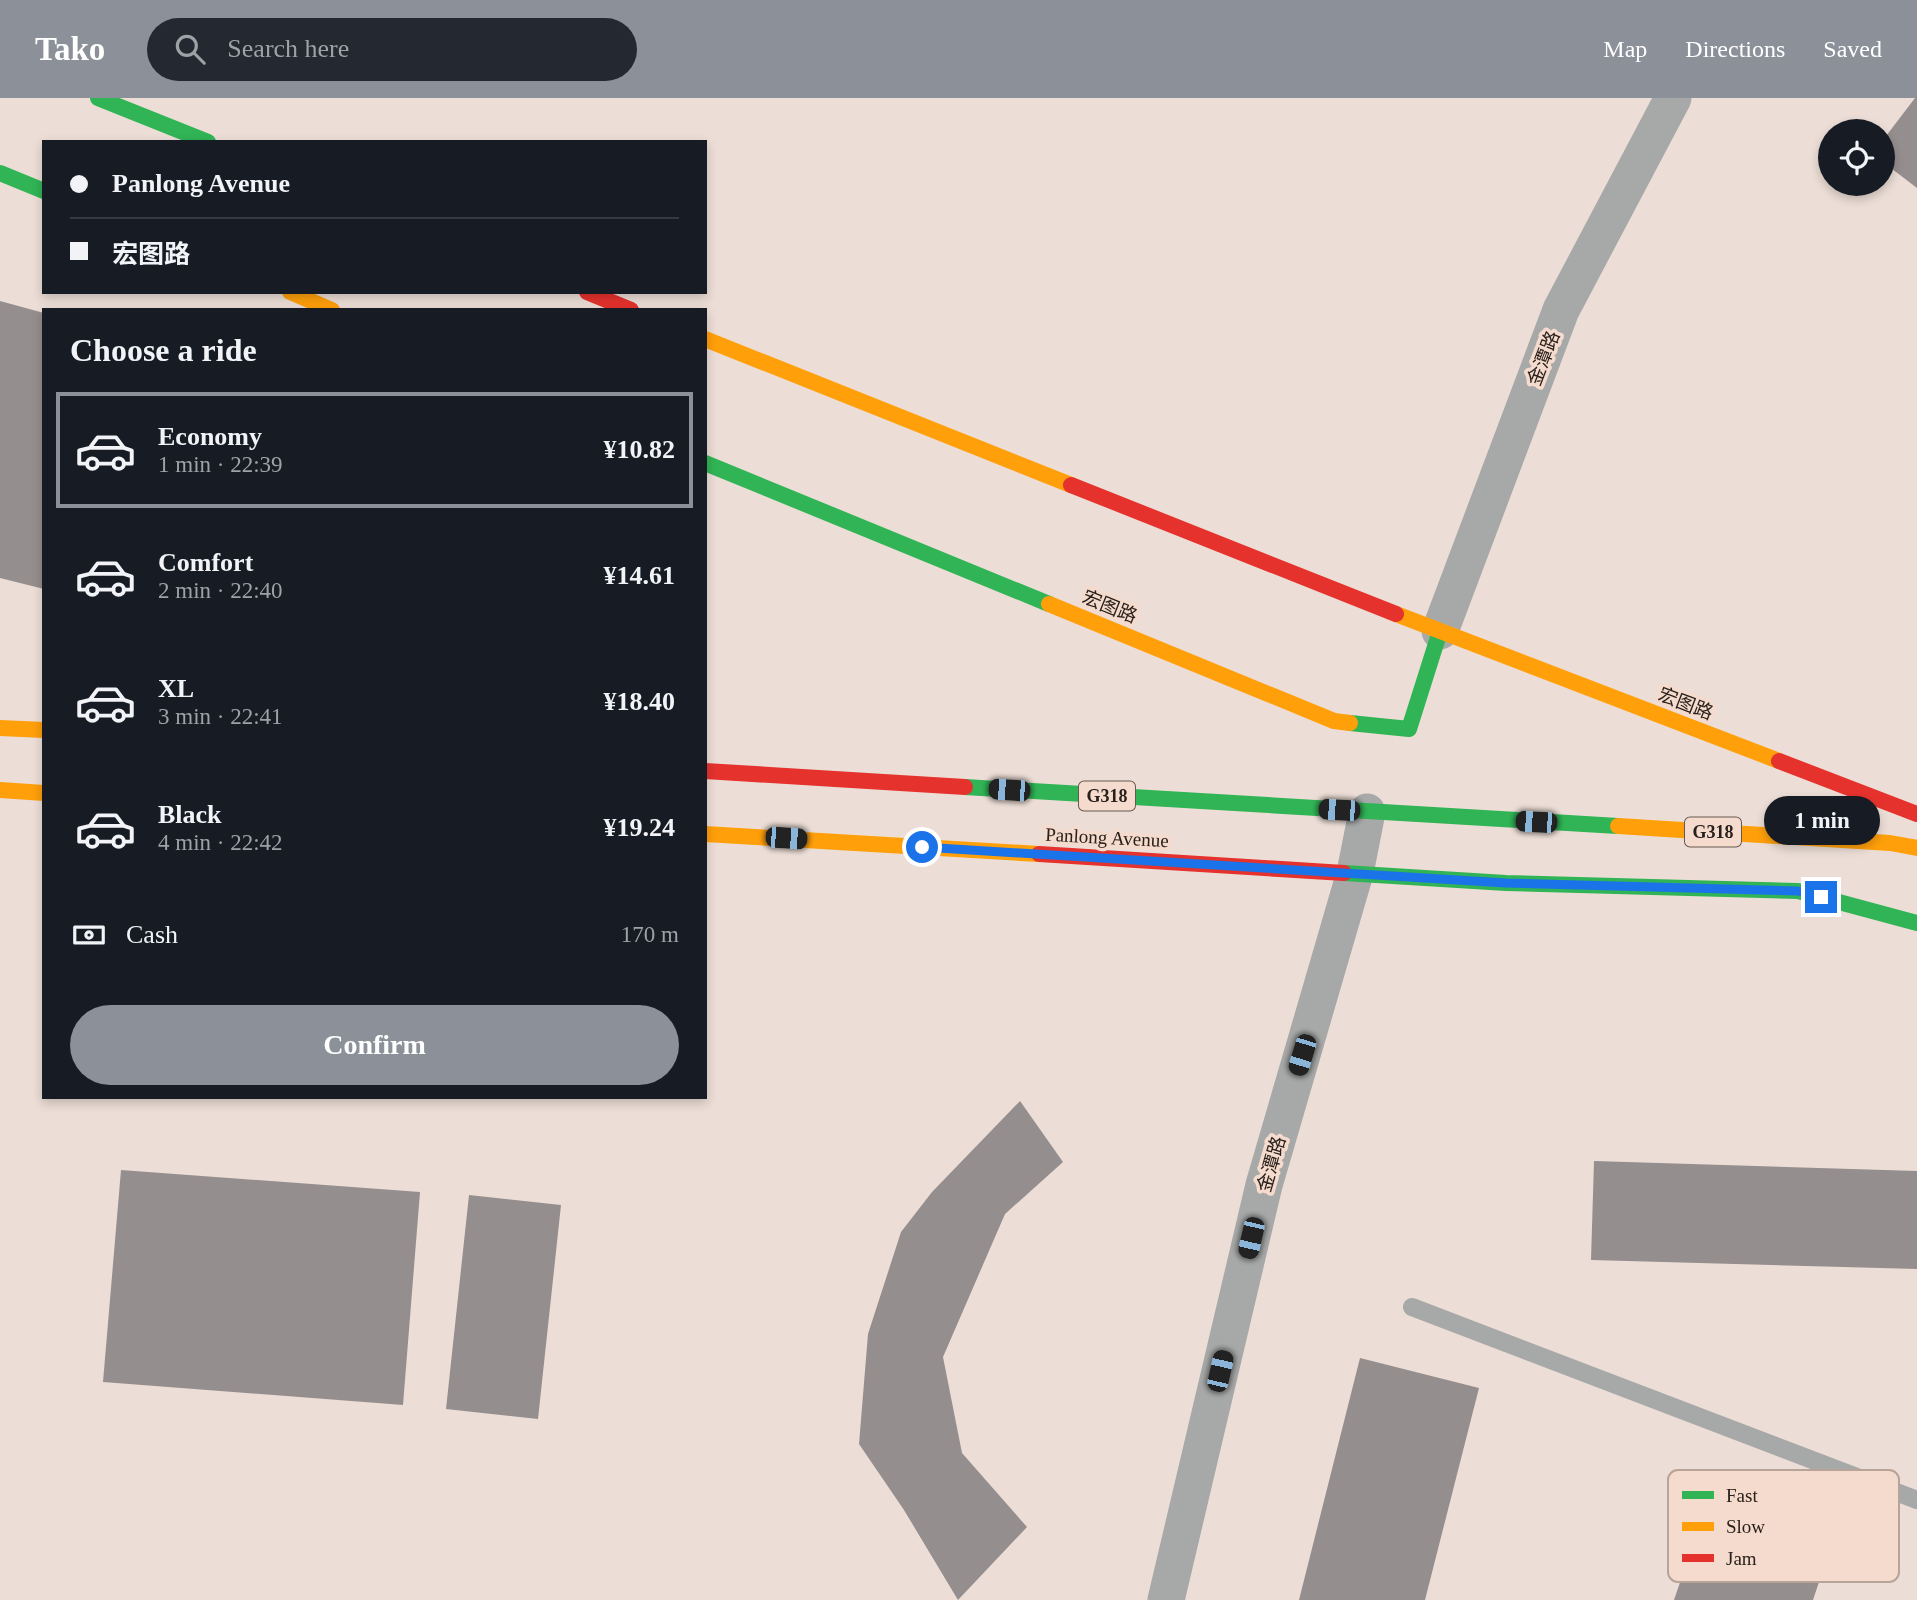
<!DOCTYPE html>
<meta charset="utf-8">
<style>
body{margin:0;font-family:"Times New Roman","Noto Sans SC",serif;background:#242831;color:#f1f3f6;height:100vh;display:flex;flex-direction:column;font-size:26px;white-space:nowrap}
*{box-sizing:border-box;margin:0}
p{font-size:23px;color:#9ea1a6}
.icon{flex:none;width:38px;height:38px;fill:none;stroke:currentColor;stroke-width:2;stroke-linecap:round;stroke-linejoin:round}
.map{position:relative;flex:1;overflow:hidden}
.sheet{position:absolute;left:42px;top:210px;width:665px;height:791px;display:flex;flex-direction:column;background:#171b24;border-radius:0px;box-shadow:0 4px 10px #0003}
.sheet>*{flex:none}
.hud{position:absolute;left:42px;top:42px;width:665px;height:154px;border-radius:0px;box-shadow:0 4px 10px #0003;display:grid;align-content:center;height:154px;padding:0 28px;background:#171b24}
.tools{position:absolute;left:1818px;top:21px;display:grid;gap:14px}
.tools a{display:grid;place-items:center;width:77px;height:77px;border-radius:50%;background:#171b24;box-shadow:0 4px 10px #0003;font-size:35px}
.end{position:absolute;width:32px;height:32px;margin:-16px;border:9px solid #1a73e8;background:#fff;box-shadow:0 0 0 4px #fff}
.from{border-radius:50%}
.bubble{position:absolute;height:49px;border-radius:24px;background:#171b24;box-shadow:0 4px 10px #0003;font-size:23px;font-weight:800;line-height:49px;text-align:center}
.car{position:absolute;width:21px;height:42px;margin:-21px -10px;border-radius:9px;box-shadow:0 0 5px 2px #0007;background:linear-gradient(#222 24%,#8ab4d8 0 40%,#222 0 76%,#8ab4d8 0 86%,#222 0)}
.hud b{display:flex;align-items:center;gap:24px;height:66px;font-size:26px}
.hud b+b{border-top:2px solid #363941}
.hud i{width:18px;height:18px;background:#f1f3f6}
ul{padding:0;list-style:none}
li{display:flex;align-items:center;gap:21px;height:116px;margin:0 14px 10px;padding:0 14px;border:4px solid transparent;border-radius:0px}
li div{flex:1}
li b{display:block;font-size:26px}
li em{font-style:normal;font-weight:800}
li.current{border-color:#8c9099}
li>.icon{width:63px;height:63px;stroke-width:1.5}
h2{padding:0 28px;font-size:32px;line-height:84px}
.pay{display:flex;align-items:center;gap:18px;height:77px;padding:0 28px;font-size:26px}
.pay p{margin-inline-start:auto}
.button{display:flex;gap:14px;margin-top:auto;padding:14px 28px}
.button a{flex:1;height:80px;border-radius:42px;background:#8c9099;color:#fff;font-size:28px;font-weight:800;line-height:80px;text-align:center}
header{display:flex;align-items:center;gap:42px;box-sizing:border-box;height:98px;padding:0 35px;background:#8c9099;color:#fff}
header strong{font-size:33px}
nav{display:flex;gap:38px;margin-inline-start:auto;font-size:24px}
.search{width:490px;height:63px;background:#242831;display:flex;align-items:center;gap:18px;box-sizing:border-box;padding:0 24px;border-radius:38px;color:#9ea1a6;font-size:26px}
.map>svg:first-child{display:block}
</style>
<header>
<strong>Tako</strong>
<div class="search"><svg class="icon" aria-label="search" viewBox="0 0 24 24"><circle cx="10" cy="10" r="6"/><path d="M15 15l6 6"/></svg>Search here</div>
<nav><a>Map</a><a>Directions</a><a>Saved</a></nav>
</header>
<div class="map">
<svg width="1917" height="1502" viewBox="0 0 1917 1502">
<rect width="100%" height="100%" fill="#ecded6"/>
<path fill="#958e8e" d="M1915 0H1917V90L1883 64V42Z
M0 203 44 215V491L0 480Z
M1020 1003 1063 1064 1005 1116 943 1259 962 1355 1027 1429 958 1502 904 1412 859 1346 868 1236 901 1134 932 1094Z
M1594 1063 1917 1073V1171L1591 1162Z
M121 1072 420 1094 403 1307 103 1284Z
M469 1097 561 1107 538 1321 446 1311Z
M1360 1260 1479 1290 1425 1502H1299Z
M1709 1399 1833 1442 1813 1502H1674Z"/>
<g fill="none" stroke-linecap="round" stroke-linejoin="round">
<path stroke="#a7a8a8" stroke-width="18" d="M1412 1209 1917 1402"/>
<path stroke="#a7a8a8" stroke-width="37" d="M1440 533 1561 212 1673 0
M1166 1502 1264 1087 1355 775 1367 714"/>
<path stroke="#30b455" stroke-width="16" d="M98 0 208 44
M0 75 44 93
M705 365 1049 506
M1350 625 1409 631 1440 533
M965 689 1618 728
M1344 775 1506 785 1798 793 1917 825"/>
<path stroke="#ff9f0a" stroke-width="16" d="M290 194 332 212
M705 241 1071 387
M1049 506 1334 623 1350 625
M1396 516 1779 663
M0 630 44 632
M0 692 44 695
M1618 728 1890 745 1917 750
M705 736 1039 756"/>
<path stroke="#e5322d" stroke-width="16" d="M587 194 631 212
M1071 387 1396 516
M1779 663 1917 716
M705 673 965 689
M1039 756 1344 775"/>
</g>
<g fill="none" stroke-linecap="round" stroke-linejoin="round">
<path stroke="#1a73e8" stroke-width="9" d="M922 749 1506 785 1798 793 1821 799"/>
</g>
<g text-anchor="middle" stroke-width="7" stroke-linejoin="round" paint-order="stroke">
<g fill="#f4dbce" stroke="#665851" stroke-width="2">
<rect x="1079" y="683.5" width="56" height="29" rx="5"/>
<rect x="1685" y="719.5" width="56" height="29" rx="5"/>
</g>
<g font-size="18" font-weight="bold" fill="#29201b">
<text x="1107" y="704">G318</text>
<text x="1713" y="740">G318</text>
</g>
<g font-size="19" fill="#29201b" stroke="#f4dbce">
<text transform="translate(1543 260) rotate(-69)" y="7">金潭路</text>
<text transform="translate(1110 508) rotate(22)" y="7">宏图路</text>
<text transform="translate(1686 605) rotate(21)" y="7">宏图路</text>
<text transform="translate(1107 739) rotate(3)" y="7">Panlong Avenue</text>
<text transform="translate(1271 1066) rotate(-74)" y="7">金潭路</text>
</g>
</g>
<rect x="1668" y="1372" width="231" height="112" rx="10" fill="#f4dbce" stroke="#b7a398" stroke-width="2"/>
<rect x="1682" y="1393" width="32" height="8" fill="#30b455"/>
<rect x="1682" y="1424" width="32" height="9" fill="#ff9f0a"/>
<rect x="1682" y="1456" width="32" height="8" fill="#e5322d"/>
<g font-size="19" fill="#29201b">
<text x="1726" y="1404">Fast</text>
<text x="1726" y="1435">Slow</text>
<text x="1726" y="1467">Jam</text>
</g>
</svg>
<div class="tools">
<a><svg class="icon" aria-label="locate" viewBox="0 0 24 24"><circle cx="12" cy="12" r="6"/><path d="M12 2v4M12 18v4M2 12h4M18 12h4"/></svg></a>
</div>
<i class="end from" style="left:922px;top:749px"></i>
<i class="end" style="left:1821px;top:799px"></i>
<div class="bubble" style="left:1764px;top:698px;width:116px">1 min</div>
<i class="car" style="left:1009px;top:692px;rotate:274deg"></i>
<i class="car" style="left:1339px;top:712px;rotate:273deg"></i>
<i class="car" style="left:1536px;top:724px;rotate:273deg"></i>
<i class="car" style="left:786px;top:740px;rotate:94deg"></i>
<i class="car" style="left:1302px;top:957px;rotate:197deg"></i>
<i class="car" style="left:1251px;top:1140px;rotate:193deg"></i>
<i class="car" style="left:1220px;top:1273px;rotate:13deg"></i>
<div class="hud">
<b><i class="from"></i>Panlong Avenue</b>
<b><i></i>宏图路</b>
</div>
<section class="sheet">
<h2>Choose a ride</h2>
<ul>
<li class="current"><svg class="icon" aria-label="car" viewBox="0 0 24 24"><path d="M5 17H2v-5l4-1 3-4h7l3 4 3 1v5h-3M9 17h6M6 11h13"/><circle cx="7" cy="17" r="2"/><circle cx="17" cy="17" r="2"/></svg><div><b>Economy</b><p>1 min · 22:39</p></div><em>¥10.82</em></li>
<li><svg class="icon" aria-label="car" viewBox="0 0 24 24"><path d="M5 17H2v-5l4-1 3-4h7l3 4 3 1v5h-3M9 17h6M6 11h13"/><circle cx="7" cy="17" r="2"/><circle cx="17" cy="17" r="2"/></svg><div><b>Comfort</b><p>2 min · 22:40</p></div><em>¥14.61</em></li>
<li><svg class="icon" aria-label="car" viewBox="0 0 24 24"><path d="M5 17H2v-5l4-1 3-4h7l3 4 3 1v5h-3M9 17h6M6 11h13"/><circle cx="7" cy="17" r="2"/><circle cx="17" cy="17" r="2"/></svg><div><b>XL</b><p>3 min · 22:41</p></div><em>¥18.40</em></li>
<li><svg class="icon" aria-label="car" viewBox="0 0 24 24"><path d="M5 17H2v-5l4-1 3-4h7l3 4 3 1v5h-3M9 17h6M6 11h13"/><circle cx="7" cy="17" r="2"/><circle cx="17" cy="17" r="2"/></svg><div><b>Black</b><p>4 min · 22:42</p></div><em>¥19.24</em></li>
</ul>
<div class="pay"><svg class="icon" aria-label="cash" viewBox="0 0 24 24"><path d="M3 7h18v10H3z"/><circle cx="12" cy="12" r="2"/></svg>Cash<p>170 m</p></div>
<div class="button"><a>Confirm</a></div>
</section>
</div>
